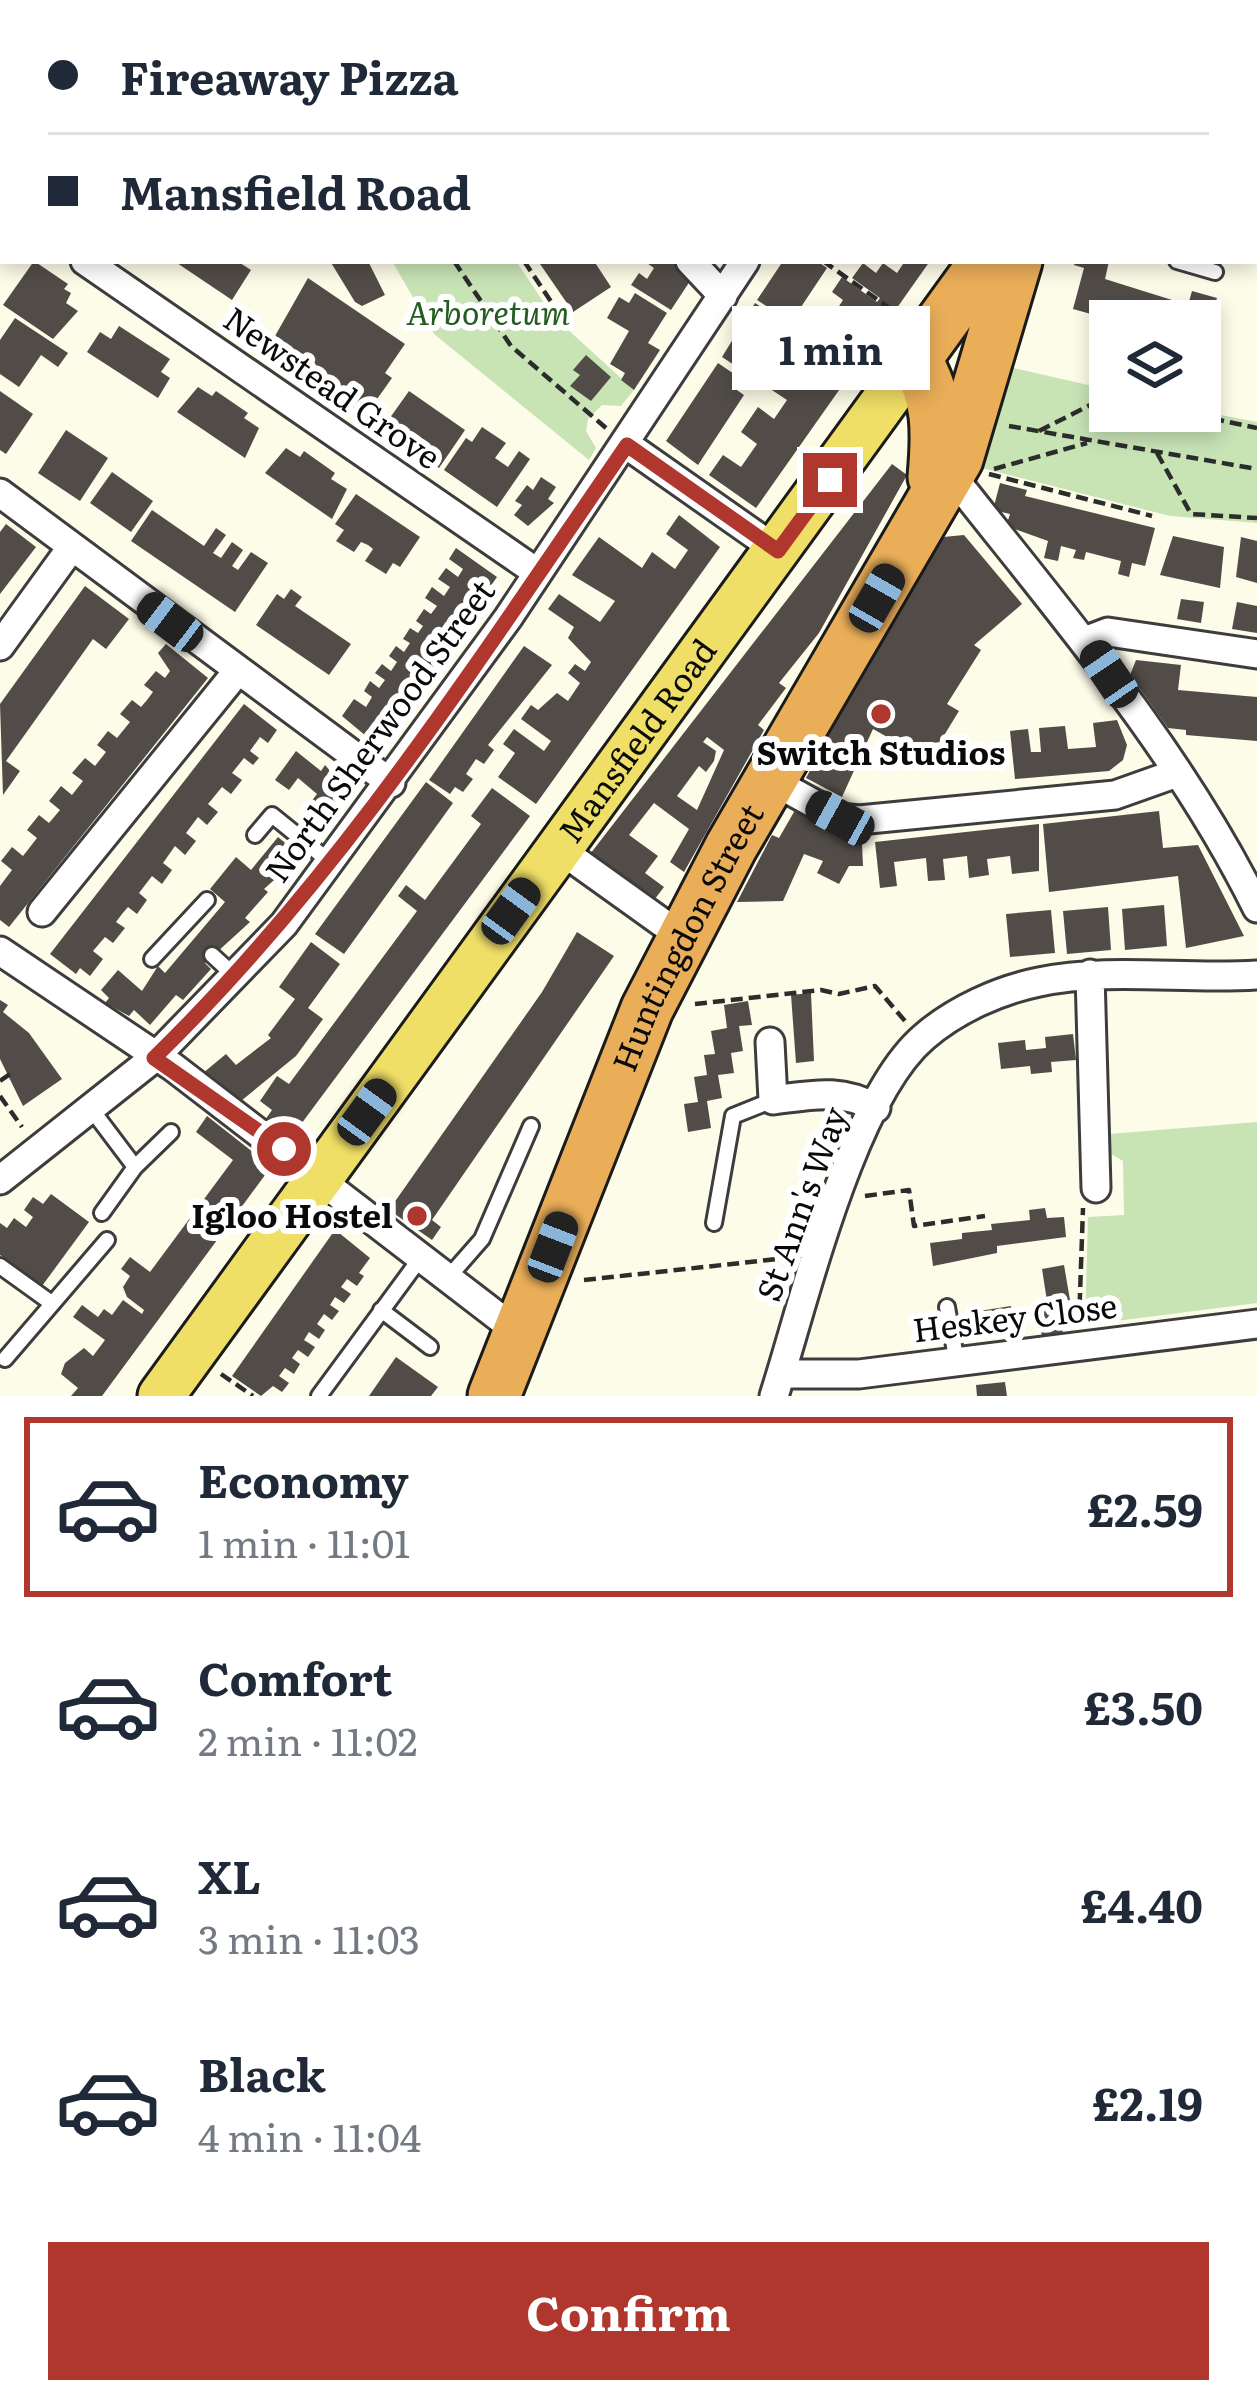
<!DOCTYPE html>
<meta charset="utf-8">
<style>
body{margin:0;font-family:Literata,serif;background:#f6f6f7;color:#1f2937;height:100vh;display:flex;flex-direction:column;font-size:45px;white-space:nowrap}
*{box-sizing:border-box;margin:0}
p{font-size:39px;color:#747a83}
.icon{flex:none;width:66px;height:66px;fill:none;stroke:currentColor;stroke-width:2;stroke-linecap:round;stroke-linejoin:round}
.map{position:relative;height:1396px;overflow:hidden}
.drawer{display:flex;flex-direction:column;background:#fff;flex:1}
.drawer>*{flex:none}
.banner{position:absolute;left:0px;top:0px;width:1257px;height:264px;box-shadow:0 6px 18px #0003;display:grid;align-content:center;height:264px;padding:0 48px;background:#fff}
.fabs{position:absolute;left:1089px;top:300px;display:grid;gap:24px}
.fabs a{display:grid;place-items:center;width:132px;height:132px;border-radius:0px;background:#fff;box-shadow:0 6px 18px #0003;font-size:60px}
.end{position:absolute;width:54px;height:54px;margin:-27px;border:15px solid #af372d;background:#fff;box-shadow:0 0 0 6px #fff}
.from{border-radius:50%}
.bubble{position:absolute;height:84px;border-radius:0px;background:#fff;box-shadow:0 6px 18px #0003;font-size:39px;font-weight:700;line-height:84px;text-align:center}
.car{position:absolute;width:36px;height:72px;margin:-36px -18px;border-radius:15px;box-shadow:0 0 9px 3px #0007;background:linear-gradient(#222 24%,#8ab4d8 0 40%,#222 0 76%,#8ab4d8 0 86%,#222 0)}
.banner b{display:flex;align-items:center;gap:42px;height:114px;font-size:45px}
.banner b+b{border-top:3px solid #e0e1e3}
.banner i{width:30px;height:30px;background:#1f2937}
ul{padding:21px 0 0;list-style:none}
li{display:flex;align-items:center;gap:36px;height:180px;margin:0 24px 18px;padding:0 24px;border:6px solid transparent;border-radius:0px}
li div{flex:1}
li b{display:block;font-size:45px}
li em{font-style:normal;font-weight:700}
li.active{border-color:#af372d}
li>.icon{width:108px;height:108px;stroke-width:1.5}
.button{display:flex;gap:24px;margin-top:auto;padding:24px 48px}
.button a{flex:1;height:138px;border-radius:0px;background:#af372d;color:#fff;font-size:48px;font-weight:700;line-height:138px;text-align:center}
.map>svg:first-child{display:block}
</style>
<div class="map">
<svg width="1257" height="1396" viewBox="0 0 1257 1396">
<rect width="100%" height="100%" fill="#fdfce8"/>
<path fill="#c8e4b5" d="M392 261H516L553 316 634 390 621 406 602 405 588 419 586 431 596 448 589 460 434 334Z
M1009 367 1110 390V411H1200L1257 422V523L1170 516 978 467Z
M1257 1122V1303L1085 1325 1088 1217 1124 1215 1123 1161 1108 1152 1109 1134Z"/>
<path fill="#514c47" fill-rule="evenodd" d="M34 261 68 284 64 289 71 293 66 303 78 311 53 339 3 305Z
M174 261H237L251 270 232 300Z
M330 261H368L385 295 362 306 355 302Z
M538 261H594L611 287 573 312Z
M644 261H676L692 278 671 310 631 285 639 273 647 279 654 268Z
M783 261H817L827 268 791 322 757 300Z
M905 261H930L756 508 709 475 723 455 741 467 757 444 741 432 758 407 774 419 787 400 722 357 755 303 789 325 777 344 815 369 820 361 808 353 828 326 839 333 846 323 834 314 843 300 832 292 842 277 877 302 880 298 852 278 863 263 876 273 883 263 897 273Z
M1075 261H1109L1105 279 1188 305 1192 291 1217 298 1204 345 1200 321H1116L1073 309 1084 268 1074 265Z
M308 278 405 344 385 373 392 378 365 416 313 380 321 367 310 365 275 336Z
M635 293 667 313 648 343 660 350 634 390 621 380 625 373 610 364 629 331 607 318 619 297 629 303Z
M15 318 68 353 58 367 41 355 19 387 0 374V340Z
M119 326 170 359 161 372 170 378 158 398 87 352 100 332 111 339Z
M586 355 611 377 591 401 570 386 580 375 573 370Z
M718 363 740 378 734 388 744 395 698 465 666 441Z
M198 387 212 396 216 391 248 413 244 418 259 428 245 458 177 412Z
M0 391 33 414 6 454 0 450Z
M409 391 465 430 439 468 382 429Z
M482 427 506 443 495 458 508 467 519 451 530 459 497 507 444 470 466 438 472 442Z
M66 430 108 458 80 501 38 473Z
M286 448 300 457 304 451 335 473 331 479 347 489 332 519 265 473Z
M892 464 907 475 819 633 779 683 786 688 758 725 764 730 684 872 670 862 689 829 654 803 629 835 658 856 645 873 664 887 651 904 587 858ZM707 737 724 750 697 810 677 796 699 766 706 772 714 761 716 751 703 742Z
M112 472 153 501 131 532 90 503Z
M541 477 556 487 548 499 554 503 528 526 514 515 522 505 515 501 527 485 533 490Z
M1000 483 1027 490 1025 496 1155 528 1145 566 1132 563 1129 577 1118 574 1121 561 1086 552 1084 560 1073 558 1076 550 1061 546 1058 561 1044 558 1048 541 1006 526 1010 514 993 510Z
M356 494 420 537 400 567 393 563 386 574 365 561 373 549 368 545 361 542 354 552 336 541 344 530 335 524Z
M152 510 204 546 216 528 226 535 213 553 221 558 232 542 243 550 232 566 238 570 251 552 268 563 235 612 131 541Z
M679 515 720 547 536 804 498 777 515 753 503 744 514 729 544 751 551 741 521 719 531 705 538 710 557 693 568 701 580 683 568 673 575 664 585 671 591 662 568 638 574 627 548 609 559 594 600 622 615 601 572 575 599 537 642 568 652 552 675 569 688 550 666 534Z
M6 524 36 547 0 594V532Z
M964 535 1022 604 974 645 981 650 947 704 959 711 940 742 905 747 873 729 842 797 806 778 933 538Z
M1173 536 1224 547 1220 588 1160 575Z
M1241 537 1257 541V583L1236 577Z
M456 548 497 577 378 746 342 716 354 699 366 707 372 697 364 691 370 681 379 688 385 680 375 673 382 664 391 671 397 662 389 656 396 646 404 652 410 643 403 639 410 628 418 633 423 626 416 621 424 609 431 614 437 606 425 598 432 587 444 596 450 587 438 579 446 568 458 577 463 569 449 559Z
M85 586 129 619 106 649 93 639 6 761 20 771 3 795 0 704Z
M291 589 302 597 295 606 351 644 329 675 256 625 277 594 284 599Z
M1181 599 1204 602 1201 623 1177 619Z
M1237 602 1257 606V633L1232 629Z
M166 644 208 678 9 927 0 920V886L12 870 1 861 12 847 23 856 37 838 27 830 39 815 49 823 60 810 49 801 61 786 72 795 83 781 72 773 78 766 85 758 95 766 106 752 97 745 108 731 117 738 130 722 120 714 132 700 141 707 147 700 153 692 144 685 156 671 165 678 170 671 158 653Z
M524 646 552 665 488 745 494 750 484 764 476 759 466 774 473 779 463 792 455 787 450 794 429 780Z
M1136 660 1181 665 1178 690 1257 697V741L1186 735V730L1168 728 1130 675Z
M244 704 277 730 268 743 260 737 250 751 259 758 253 765 244 758 232 773 242 780 231 794 222 787 208 804 218 812 207 825 198 817 186 833 196 841 185 855 175 846 163 863 172 870 162 884 152 876 139 893 147 900 137 914 128 907 122 914 116 922 125 928 113 943 105 937 93 951 103 959 90 976 80 968 76 974 50 954Z
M1117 720 1127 745 1123 760 1109 771 1015 779 1010 731 1028 729 1031 752H1041L1039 728 1065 726 1068 749 1096 747 1093 723Z
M296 751 321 771 325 765 349 793 326 822 307 807 317 794 298 778 289 790 275 780Z
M426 782 453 803 344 954 315 934Z
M492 788 530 816 287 1143 260 1127 272 1110 260 1101 277 1076 289 1084 417 911 398 896 406 885 425 900 481 824 471 816Z
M798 805 862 844 863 866H849L839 884 817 873 823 861 804 854 783 901 737 902 772 835 779 838Z
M1159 811 1163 848 1198 845 1244 936 1186 948 1178 876 1049 892 1043 824Z
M1039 824V871L1012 874 1010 856 987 859 989 875 969 878 967 856 943 859 945 880 928 881 926 858 894 862 897 886 880 888 875 842Z
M278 837 301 856 264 889 268 892 245 918 250 922 205 963 211 969 183 1000 176 995 150 1025 134 1010 129 1016 105 1003 109 998 101 990 118 970 142 991 158 966 165 973 225 902 210 889 236 857 251 870Z
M1164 905 1167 946 1125 950 1122 909Z
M1108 907 1111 950 1067 954 1063 911Z
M1051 910 1055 953 1010 957 1006 914Z
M577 932 614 956 432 1220 441 1227 432 1240 389 1210 542 992Z
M311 942 340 964 308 1008 323 1019 296 1056 236 1105 197 1078 226 1054 236 1065 271 1038 268 1035 295 999 279 987Z
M811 993 814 1061 796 1063 791 995Z
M0 1000 8 1005 3 1012 29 1033 62 1079 23 1106 0 1059Z
M748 1001 752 1025 739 1026 743 1051 731 1053 734 1073 718 1075 722 1098 707 1101 711 1128 688 1132 684 1104 698 1102 694 1077 707 1075 704 1055 715 1054 711 1031 727 1028 724 1005Z
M1073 1034 1076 1060 1051 1062 1052 1072 1031 1074 1030 1066 1001 1069 998 1043 1025 1040 1026 1050 1046 1048 1045 1037Z
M207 1116 267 1163 268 1171 102 1396H71L78 1388 61 1374 65 1363 84 1348 93 1356 105 1340 73 1317 82 1305 98 1317 104 1309 112 1315 123 1300 142 1314 144 1310 127 1297 123 1287 130 1276 121 1269 130 1257 150 1272 233 1160 196 1132Z
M51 1194 89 1222 42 1286 0 1255V1223L7 1228 14 1218 26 1227 33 1217 24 1210 33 1197 43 1204Z
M1045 1208 1047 1218 1064 1217 1066 1237 997 1246V1253L933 1266 930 1243 962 1239V1233L992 1230 991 1224 1030 1220 1029 1210Z
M338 1232 370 1258 359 1273 364 1276 357 1286 347 1279 341 1287 351 1294 344 1303 335 1297 330 1305 339 1311 332 1320 324 1314 317 1324 325 1330 319 1339 309 1332 304 1340 315 1347 308 1357 298 1350 292 1358 300 1364 294 1374 285 1368 279 1376 289 1383 282 1392 273 1386 261 1396 232 1376 332 1234Z
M1064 1265 1070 1300 1058 1302 1063 1334 1042 1337 1037 1302 1047 1301 1042 1269Z
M1011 1306 1015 1332 983 1337 979 1311Z
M396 1357 438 1387 431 1396H369Z
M1005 1382 1007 1396H977L976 1385Z"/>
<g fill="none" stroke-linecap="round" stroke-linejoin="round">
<defs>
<path id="lane" d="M529 1 530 0
M1177 261 1215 272
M255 835 272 815 330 862
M212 955 236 977
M152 959 207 900
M92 1110 135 1167
M102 1213 135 1167 171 1132
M714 1223 733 1116 773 1100
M0 1266 50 1302
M446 1280 482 1239 531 1126
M947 1307 957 1363
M381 1310 430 1347
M5 1359 107 1240
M319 1396 419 1260"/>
<path id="street" d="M128 3 130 0
M928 3 931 0
M1254 97 1257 98
M0 195 3 191
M85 261 538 573
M690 261 723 296
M627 445 778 551
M949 472C1059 612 1178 748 1257 908
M0 493 391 783
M1087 640 1108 632 1257 654
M0 646 71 548
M771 780 840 818 859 820 1115 795 1177 773
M558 848 685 939
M42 912 236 673
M0 951 173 1067 518 1332
M1090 974 1096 1188
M770 1042 773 1100C813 1095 840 1088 876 1108
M0 1180 154 1058 284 924 508 618 745 261
M781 1374H859L1257 1324
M774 1396C804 1303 851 1099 924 1037 955 1010 999 990 1039 982 1111 967 1184 980 1257 975"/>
<g id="primary">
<path id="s1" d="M161 1396 915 359"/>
</g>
<g id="highway">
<path d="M1161 3 1163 0"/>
<path d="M934 477C938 432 939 398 915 359L986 261"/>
<path id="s2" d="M494 1396 647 1009 731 847 957 459 1016 261"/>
</g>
</defs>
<use href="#lane" stroke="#3d3d3d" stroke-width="20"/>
<use href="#street" stroke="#3d3d3d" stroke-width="33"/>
<use href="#primary" stroke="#1b1b1b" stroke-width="51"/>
<use href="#highway" stroke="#1b1b1b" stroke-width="57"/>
<path stroke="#2c2c2c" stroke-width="4.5" stroke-dasharray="12 6" stroke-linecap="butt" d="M285 0 289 3
M759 0 763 3
M454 261 511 346 606 428
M524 261 556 309
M823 261 902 317
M1177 411 1257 428
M1009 426 1257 469
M1039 431 1110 395
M1157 453 1191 514 1257 518
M994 469 1087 443
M989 474 1152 516
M695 1004 821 990 839 994 875 986 905 1021
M0 1081 10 1074
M0 1096 22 1127
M865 1196 909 1190 914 1226 985 1216
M584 1280 787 1258
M1079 1323 1083 1208
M221 1374 253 1396"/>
<use href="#lane" stroke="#fff" stroke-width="14"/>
<use href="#street" stroke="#fff" stroke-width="27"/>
<use href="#primary" stroke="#efdf67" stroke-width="45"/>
<use href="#highway" stroke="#eaae59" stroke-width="51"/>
</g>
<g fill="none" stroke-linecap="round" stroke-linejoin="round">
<path stroke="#af372d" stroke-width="15" d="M284 1149 154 1058C340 877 480 658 627 445L778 551 830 480"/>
</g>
<g fill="#af372d" stroke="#fff" stroke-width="4.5">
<circle cx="881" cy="714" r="12"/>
<circle cx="417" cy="1216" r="12"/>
</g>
<g text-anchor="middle" stroke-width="12" stroke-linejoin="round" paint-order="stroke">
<g font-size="33" font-style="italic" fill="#255c20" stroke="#fff">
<text x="488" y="325">Arboretum</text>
</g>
<g font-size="33" fill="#0a0a0a" stroke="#fff">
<text transform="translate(332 388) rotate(35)" y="12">Newstead Grove</text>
<text transform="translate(380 731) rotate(-54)" y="12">North Sherwood Street</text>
<text dy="12" stroke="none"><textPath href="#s1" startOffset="810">Mansfield Road</textPath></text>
<text dy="12" stroke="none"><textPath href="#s2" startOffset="498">Huntingdon Street</textPath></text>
<text transform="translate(802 1204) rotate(-70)" y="12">St Ann's Way</text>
<text transform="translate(1015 1318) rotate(-7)" y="12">Heskey Close</text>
</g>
<g font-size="33" font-weight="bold" fill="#0a0a0a" stroke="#fff">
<text x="881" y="765">Switch Studios</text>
<text x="393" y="1228" text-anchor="end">Igloo Hostel</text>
</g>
</g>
</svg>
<div class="fabs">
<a><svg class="icon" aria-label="layers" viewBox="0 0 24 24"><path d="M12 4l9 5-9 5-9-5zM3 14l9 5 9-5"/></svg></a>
</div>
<i class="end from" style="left:284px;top:1149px"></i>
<i class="end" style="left:830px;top:480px"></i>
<div class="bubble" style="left:732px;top:306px;width:198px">1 min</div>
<i class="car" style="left:877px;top:598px;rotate:30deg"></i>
<i class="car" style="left:170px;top:622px;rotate:307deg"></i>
<i class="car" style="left:1109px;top:674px;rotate:326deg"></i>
<i class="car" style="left:840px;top:818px;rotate:299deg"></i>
<i class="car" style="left:511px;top:911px;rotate:36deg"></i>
<i class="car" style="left:367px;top:1112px;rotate:36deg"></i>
<i class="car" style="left:553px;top:1247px;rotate:21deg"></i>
<div class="banner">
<b><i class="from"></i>Fireaway Pizza</b>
<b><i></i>Mansfield Road</b>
</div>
</div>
<section class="drawer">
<ul>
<li class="active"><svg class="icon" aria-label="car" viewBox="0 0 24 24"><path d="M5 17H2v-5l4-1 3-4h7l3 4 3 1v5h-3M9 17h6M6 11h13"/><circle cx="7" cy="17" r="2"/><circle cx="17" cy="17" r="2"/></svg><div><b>Economy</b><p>1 min · 11:01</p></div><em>£2.59</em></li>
<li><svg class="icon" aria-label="car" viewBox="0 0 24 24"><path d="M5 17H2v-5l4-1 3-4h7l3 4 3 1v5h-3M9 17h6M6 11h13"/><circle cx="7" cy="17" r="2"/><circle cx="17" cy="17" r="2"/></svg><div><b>Comfort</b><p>2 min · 11:02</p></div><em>£3.50</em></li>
<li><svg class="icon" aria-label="car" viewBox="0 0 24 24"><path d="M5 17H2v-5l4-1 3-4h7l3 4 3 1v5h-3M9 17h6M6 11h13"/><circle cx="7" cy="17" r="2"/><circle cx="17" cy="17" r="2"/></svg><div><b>XL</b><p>3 min · 11:03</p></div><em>£4.40</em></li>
<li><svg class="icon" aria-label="car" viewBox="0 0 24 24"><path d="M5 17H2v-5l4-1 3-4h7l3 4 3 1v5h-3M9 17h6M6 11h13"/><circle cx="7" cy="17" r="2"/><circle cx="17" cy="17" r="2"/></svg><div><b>Black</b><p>4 min · 11:04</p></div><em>£2.19</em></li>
</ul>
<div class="button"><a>Confirm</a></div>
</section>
